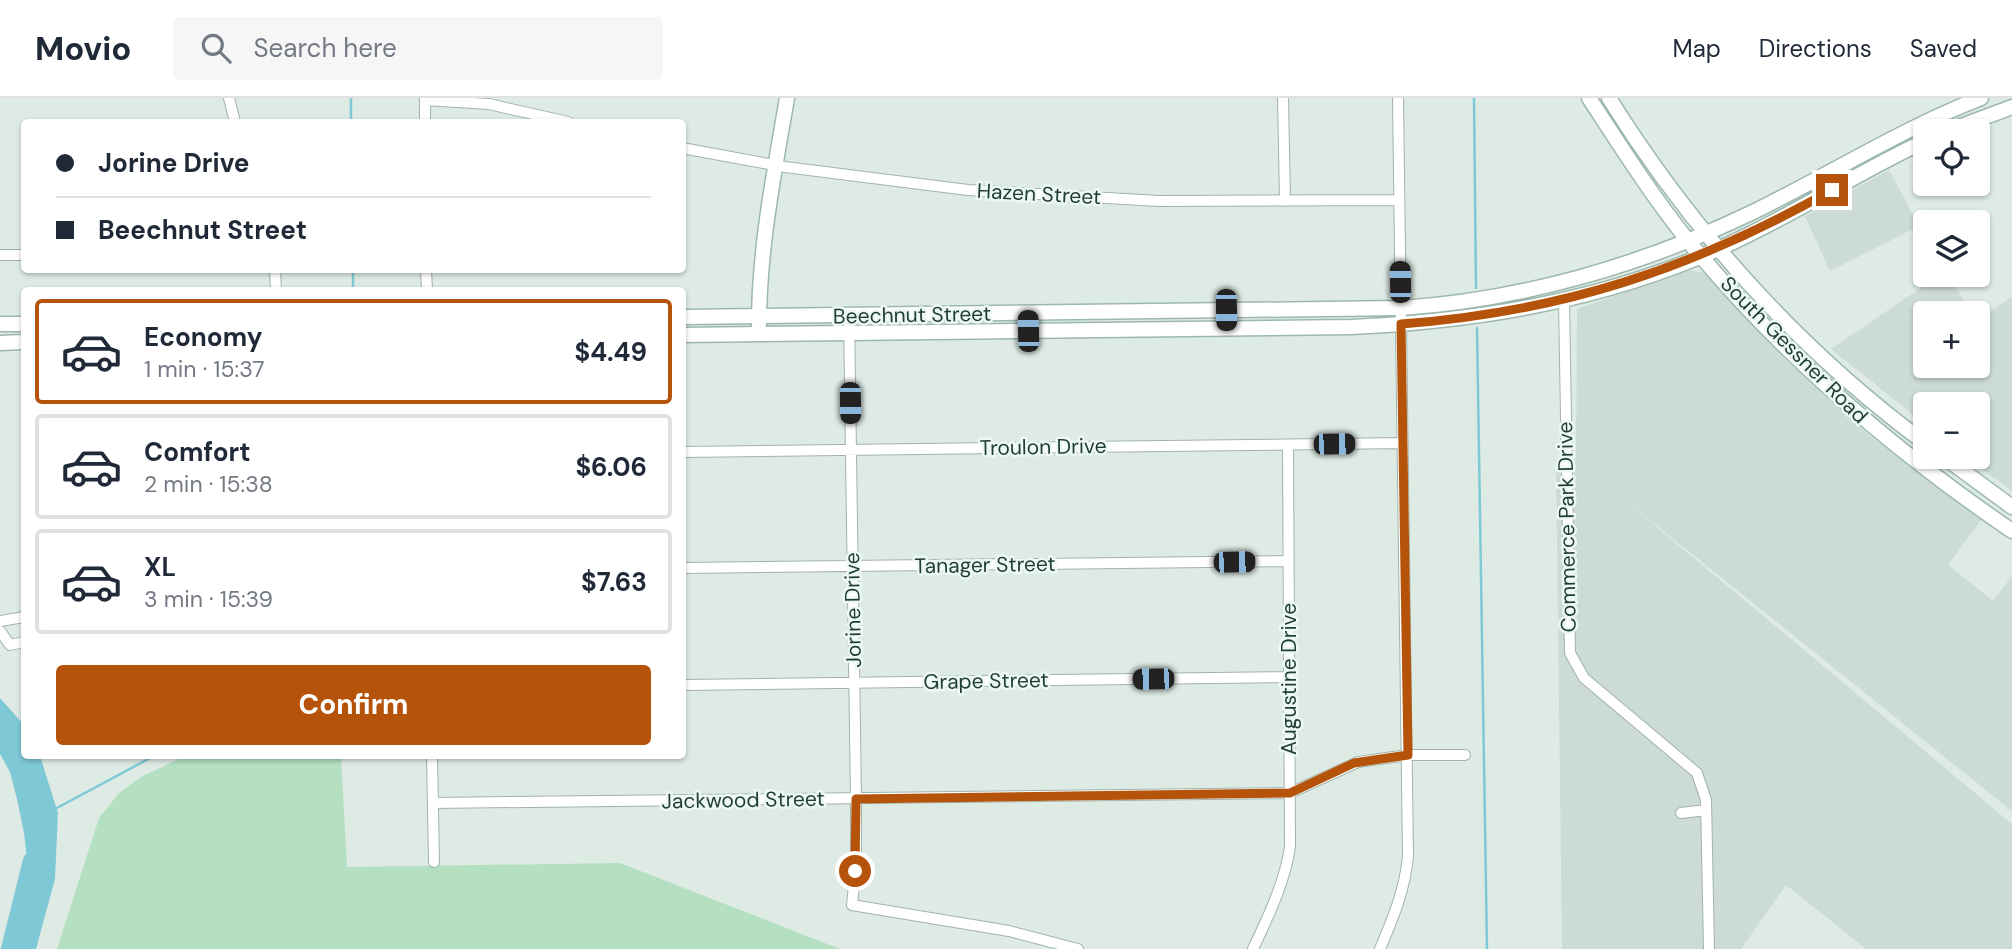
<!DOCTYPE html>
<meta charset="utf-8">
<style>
body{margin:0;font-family:"DM Sans",sans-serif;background:#f6f6f7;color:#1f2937;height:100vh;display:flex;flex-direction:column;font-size:26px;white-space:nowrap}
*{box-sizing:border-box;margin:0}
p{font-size:23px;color:#747a83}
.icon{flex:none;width:38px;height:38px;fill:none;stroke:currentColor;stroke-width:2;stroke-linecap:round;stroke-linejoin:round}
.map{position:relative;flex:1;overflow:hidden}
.details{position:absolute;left:21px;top:189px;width:665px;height:472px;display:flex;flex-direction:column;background:#fff;border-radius:7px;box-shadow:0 2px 5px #0004}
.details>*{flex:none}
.guide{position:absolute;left:21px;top:21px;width:665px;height:154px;border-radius:7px;box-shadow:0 2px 5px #0004;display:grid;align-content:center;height:154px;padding:0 35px;background:#fff}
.controls{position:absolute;left:1913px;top:21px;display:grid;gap:14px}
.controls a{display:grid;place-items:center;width:77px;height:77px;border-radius:7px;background:#fff;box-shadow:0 2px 5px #0004;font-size:35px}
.end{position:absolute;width:32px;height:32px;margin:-16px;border:9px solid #b45309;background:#fff;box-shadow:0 0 0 4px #fff}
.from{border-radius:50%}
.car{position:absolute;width:21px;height:42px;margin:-21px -10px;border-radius:9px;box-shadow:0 0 5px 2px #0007;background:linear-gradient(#222 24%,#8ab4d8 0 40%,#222 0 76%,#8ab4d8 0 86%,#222 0)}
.guide b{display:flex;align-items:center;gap:24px;height:66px;font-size:26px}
.guide b+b{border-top:2px solid #e0e1e3}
.guide i{width:18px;height:18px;background:#1f2937}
ul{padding:12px 0 0;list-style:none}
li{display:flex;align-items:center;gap:21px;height:105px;margin:0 14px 10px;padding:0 21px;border:4px solid #e0e1e3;border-radius:7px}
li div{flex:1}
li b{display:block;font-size:26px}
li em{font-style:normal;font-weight:700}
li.current{border-color:#b45309}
li>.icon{width:63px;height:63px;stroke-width:1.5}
.button{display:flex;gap:14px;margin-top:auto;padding:14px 35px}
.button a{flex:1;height:80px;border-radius:7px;background:#b45309;color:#fff;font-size:28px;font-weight:700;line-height:80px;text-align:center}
header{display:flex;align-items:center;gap:42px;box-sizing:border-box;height:98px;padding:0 35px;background:#fff;border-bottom:2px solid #e0e1e3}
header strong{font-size:33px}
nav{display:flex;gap:38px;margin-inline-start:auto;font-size:24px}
.search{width:490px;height:63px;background:#f6f6f7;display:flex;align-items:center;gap:18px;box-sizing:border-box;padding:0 24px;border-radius:7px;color:#747a83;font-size:26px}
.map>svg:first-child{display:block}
</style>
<header>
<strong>Movio</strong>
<div class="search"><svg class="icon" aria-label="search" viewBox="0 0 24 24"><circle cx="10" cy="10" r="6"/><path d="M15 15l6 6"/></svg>Search here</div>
<nav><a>Map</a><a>Directions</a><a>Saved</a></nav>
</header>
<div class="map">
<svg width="2012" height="851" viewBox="0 0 2012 851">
<rect width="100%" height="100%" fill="#deebe5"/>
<path fill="#ccdbd4" d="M1889 72 1919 128 1830 173 1805 118Z
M1688 172 1704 175 1787 263 1869 337 1981 422 1948 467 1993 503 2012 478V713L1621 399 2012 726V851H1866L1786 787 1741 851H1562L1556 362 1576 361 1577 211Z
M1940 177H1948L1972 215H1925V268H1978V222L2012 199V393L1966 359H1978V306H1925V326L1831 251Z"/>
<path fill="#b4dfc0" d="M185 658H341L347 769 620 765 840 851H57L99 720 119 695 143 678Z"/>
<path fill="#7fc9d7" d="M0 600 24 627V658H40L58 715 55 781 36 851H12L28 782V770L24 735 17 701 10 674 0 656Z"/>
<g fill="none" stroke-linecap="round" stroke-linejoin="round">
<path stroke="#7fc9d7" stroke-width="2.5" d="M351 0V24
M1474 0 1476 190
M353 172V192
M1477 230 1487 851
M55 711 154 658"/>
<path stroke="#7fc9d7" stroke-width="16" d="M9 851 31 762"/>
<defs>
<path id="street" d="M229 0 235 24
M425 0V24
M1283 0 1285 103
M425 2 489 6 568 24
M682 50 785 69 968 92 1159 103 1399 102
M0 157H24
M275 172 276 192
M426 172 427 192
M1564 202 1570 555 1584 580 1697 675 1706 702 1709 851
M849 218 856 701V768L852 807 1009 833 1078 851
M682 354 1403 345
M682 470 1288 463
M0 523 24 519
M0 533 10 547 24 544
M682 587 1289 579
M432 658 434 764
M433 705 1290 695 1358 664 1408 657H1465
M1681 715 1706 712
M1253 851C1268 819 1285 784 1290 749L1288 347
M1380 851C1393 820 1405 792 1408 758L1398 0"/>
<path id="secondary" d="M1589 0C1621 49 1652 98 1689 144 1781 256 1892 351 2012 433
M1609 0C1692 133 1799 252 1925 345
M1948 33 2012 9
M682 219 1401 210C1522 202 1643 167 1753 114 1829 77 1901 31 1981 0
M0 226H24
M759 227C759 150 774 76 787 0
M682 237 1351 229C1477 223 1601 203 1718 151 1789 120 1854 76 1925 43
M0 245 24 244
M1944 359 2012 409"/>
</defs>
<use href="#street" stroke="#a1b3ac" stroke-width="12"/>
<use href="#secondary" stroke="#9cb8ae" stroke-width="17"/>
<use href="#street" stroke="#fff" stroke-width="10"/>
<use href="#secondary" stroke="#fff" stroke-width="14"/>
</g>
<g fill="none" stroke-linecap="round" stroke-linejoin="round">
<path stroke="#b45309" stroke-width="9" d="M855 773 856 701 1290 695 1354 665 1408 657 1401 226C1562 214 1692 171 1832 92"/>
</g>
<g text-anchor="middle" stroke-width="5" stroke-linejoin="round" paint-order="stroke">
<g font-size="21" fill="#1e3d34" stroke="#eef8f3">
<text transform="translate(1039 96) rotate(3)" y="7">Hazen Street</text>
<text transform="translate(912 217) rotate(-1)" y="7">Beechnut Street</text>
<text transform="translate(1794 252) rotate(45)" y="7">South Gessner Road</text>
<text transform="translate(1043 349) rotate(-1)" y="7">Troulon Drive</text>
<text transform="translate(1567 429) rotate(-91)" y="7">Commerce Park Drive</text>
<text transform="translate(985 467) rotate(-1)" y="7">Tanager Street</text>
<text transform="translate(853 512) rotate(-91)" y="7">Jorine Drive</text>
<text transform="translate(1289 581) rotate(-90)" y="7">Augustine Drive</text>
<text transform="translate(986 583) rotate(-1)" y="7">Grape Street</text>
<text transform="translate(743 702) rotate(-1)" y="7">Jackwood Street</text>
</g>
</g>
</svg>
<div class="controls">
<a><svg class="icon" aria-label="locate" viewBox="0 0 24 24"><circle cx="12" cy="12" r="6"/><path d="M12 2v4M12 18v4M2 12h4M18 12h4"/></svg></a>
<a><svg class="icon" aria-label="layers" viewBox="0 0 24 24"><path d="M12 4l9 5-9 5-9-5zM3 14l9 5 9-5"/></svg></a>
<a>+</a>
<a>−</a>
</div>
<i class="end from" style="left:855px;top:773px"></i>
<i class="end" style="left:1832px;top:92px"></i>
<i class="car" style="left:1400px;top:184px;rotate:359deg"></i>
<i class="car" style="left:1226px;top:212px;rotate:179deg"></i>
<i class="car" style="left:1028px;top:233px;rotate:359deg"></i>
<i class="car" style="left:850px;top:305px;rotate:179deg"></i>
<i class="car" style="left:1334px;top:346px;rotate:89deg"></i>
<i class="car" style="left:1234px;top:464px;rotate:89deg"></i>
<i class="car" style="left:1153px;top:581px;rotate:269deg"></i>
<div class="guide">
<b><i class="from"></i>Jorine Drive</b>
<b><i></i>Beechnut Street</b>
</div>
<section class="details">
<ul>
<li class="current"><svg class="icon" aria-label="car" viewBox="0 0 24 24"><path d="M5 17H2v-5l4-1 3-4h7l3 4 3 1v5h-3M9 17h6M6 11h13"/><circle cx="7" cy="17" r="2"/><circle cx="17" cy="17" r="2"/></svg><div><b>Economy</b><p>1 min · 15:37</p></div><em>$4.49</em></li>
<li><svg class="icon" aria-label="car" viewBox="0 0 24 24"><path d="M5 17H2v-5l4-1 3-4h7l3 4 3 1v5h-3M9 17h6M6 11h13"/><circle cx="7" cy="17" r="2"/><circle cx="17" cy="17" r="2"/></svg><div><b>Comfort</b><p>2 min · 15:38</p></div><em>$6.06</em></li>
<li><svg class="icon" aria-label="car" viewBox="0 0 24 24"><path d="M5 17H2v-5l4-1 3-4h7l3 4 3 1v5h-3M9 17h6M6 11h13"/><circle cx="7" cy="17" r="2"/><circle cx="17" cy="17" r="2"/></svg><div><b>XL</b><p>3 min · 15:39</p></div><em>$7.63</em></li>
</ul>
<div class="button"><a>Confirm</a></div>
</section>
</div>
